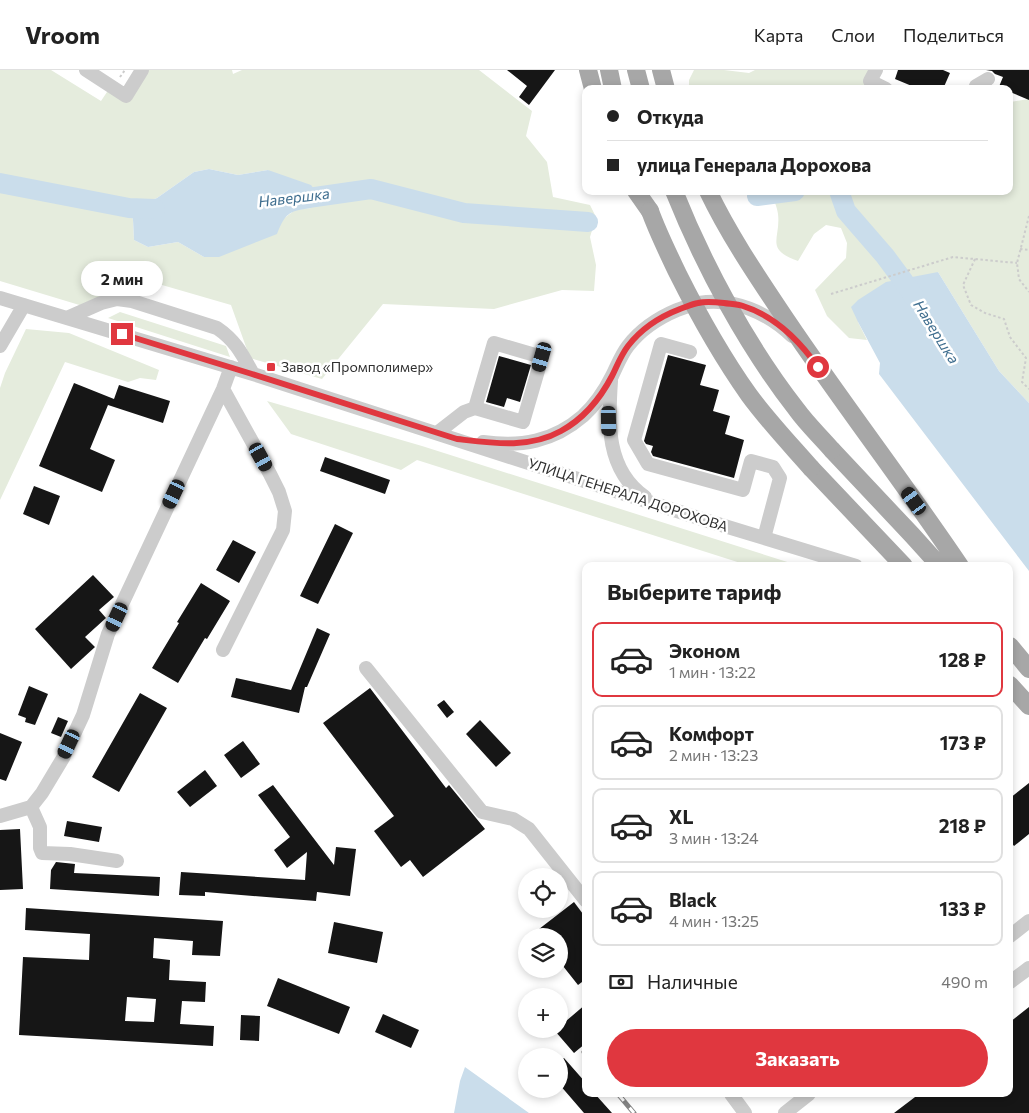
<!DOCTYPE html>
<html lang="ru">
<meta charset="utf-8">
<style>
body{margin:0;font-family:Commissioner,sans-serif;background:#f2f2f2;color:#222;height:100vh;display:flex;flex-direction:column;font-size:19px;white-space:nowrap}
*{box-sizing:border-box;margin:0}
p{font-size:16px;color:#767676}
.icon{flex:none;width:28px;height:28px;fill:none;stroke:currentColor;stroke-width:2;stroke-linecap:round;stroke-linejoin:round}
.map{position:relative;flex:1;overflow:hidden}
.sheet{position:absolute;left:582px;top:492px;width:431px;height:535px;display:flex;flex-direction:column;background:#fff;border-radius:10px;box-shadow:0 2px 8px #0003}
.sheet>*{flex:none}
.guide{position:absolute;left:582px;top:15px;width:431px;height:110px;border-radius:10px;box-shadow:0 2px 8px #0003;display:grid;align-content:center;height:110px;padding:0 25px;background:#fff}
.fabs{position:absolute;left:518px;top:798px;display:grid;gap:10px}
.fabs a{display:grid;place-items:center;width:50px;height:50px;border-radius:50%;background:#fff;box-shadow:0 2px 8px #0003;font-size:25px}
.end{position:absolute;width:22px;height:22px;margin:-11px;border:6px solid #e0373f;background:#fff;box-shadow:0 0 0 2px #fff}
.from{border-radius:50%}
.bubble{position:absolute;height:35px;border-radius:18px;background:#fff;box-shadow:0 2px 8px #0003;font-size:16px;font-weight:700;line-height:35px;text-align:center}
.car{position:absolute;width:15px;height:30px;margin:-15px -8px;border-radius:6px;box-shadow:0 0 4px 1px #0007;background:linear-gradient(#222 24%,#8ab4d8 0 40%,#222 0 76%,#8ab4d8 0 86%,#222 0)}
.guide b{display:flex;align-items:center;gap:18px;height:48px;font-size:19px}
.guide b+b{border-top:1px solid #e0e0e0}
.guide i{width:12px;height:12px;background:#222}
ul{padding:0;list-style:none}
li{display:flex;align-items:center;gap:15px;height:75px;margin:0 10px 8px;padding:0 15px;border:2px solid #e0e0e0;border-radius:10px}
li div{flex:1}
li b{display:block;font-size:19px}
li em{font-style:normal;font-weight:700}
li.selected{border-color:#e0373f}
li>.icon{width:45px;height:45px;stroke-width:1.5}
h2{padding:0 25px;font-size:22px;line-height:60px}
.pay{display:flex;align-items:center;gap:12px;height:55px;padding:0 25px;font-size:19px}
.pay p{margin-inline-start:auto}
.cta{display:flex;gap:10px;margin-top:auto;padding:10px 25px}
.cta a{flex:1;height:58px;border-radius:30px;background:#e0373f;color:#fff;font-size:20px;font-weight:700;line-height:58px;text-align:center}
header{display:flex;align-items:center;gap:30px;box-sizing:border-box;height:70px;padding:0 25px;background:#fff;border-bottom:1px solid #e0e0e0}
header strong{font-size:24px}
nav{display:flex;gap:28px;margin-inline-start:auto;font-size:18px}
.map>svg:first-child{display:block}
</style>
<header>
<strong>Vroom</strong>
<nav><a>Карта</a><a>Слои</a><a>Поделиться</a></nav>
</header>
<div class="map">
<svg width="1029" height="1043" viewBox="0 0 1029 1043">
<rect width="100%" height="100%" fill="#fff"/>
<path fill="#e5ecdd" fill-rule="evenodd" d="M0 0H51L101 31 111 16 126 25 142 0H232L233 4 242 0H479L532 41 526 66 547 92 553 127 590 135 596 147 590 167 596 195 594 221 562 220 494 239 383 234 322 309 250 288 231 235 131 206 86 237 0 211ZM209 99 238 105 268 100 311 138 295 140 283 149 204 187 178 172 148 177 134 170 133 150 129 138 157 128 194 102Z
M694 0H724L749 3 755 0H871L875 19H689V10Z
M1029 29V333L999 301 938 202 858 252 867 270 849 268 827 246 815 220 846 188 847 173 841 158 826 155 814 164 798 191C764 179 781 169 778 144 777 136 773 128 770 121H1010V32Z
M120 242 226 276 230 287 108 248Z
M26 259 69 263 159 300 156 310 140 308 128 312 65 292 0 430V318L5 303Z
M267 331 422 376 800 496H750L417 390 401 400 291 364Z"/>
<path fill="#caddeb" d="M209 99 238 105 268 100 311 115 320 127 311 138C288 141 285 144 277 164L219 187H204L178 172 148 177 134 170 133 150 129 138 157 128 194 102Z
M938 202 999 301 1029 333V501L879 304 880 293 858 252 851 237 858 230 886 212Z
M465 997 529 1043H454L460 1011Z"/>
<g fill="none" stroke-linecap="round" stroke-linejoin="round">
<path stroke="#caddeb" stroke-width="20" d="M0 113 129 138 155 139
M839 121 846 141 885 186 902 209 917 231
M757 126 795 121
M294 130 371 119 464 143 588 152"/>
</g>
<path fill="#161616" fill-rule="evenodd" d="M507 0H555L529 35 519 27 527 16Z
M898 0H943L950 3 943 19H919L895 9Z
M986 0H1029V30L1010 22V19H998L1003 7 995 4 992 1Z
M668 285 706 295 700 315 719 320 713 341 730 346 725 364 744 370 734 408 653 386 651 382 653 376 646 374 644 371Z
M499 286 531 295 520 332 507 328 504 337 486 332Z
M74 313 114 329 119 315 170 331 163 353 108 335 90 379 115 390 102 422 39 396Z
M325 387 390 410 385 424 320 401Z
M34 416 60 426 49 455 23 444Z
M335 454 353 463 318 534 300 526Z
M233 470 256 482 239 513 216 500Z
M93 505 114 527 99 540 106 548 85 567 95 577 71 599 35 559Z
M201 513 230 531 207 569 205 568 178 613 152 598 179 553 177 552Z
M317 558 330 564 307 617H305L299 643 231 627 236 608 291 620Z
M29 616 48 624 35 655 25 652 26 648 18 645Z
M370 618 446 718 449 715 485 759 423 807 410 790 401 797 374 761 394 746 323 653Z
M140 623 167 638 119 722 92 707Z
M444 630 454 642 447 648 437 635Z
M58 647 68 651 61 667 51 663Z
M480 650 511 683 496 697 466 664Z
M0 663 22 672 6 711 0 709Z
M243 671 260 694 241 708 224 685Z
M205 700 217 716 190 737 177 722Z
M1029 713V764L1014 776 1010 771V728Z
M273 715 334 795 336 777 356 779 350 826 317 822 316 831 205 822V826L179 825 181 802 305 810 307 782 287 798 274 780 290 767 258 725Z
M67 751 102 757 99 772 64 766Z
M20 759 23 819 0 820V760Z
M56 792 75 794 74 803 160 807 159 826 50 819 51 800Z
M574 832 586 848V909L578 915 559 891V866H530Z
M26 838 223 851 220 886 192 885 193 871 154 868 153 888 170 890 169 910 206 912 205 932 182 931 180 954 214 956 213 976 19 965 23 887 89 890 90 864 25 860ZM127 927 156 929 154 952 125 951Z
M334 852 383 862 377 893 328 883Z
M278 908 350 937 339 964 267 936Z
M586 934V973L574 983 555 961 559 959V957Z
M1029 937V1043H894L919 1024H1010V952Z
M383 944 419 960 411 978 375 962Z
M241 945 260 946 259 971 240 970Z
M564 988 586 1013V1024H595L612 1043H584L559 1014V992Z"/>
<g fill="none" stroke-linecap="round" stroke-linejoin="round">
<path stroke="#ccc" stroke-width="2" stroke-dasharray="2.5 2.5" stroke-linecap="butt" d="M120 7 125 0
M1029 146 1017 193 1019 209 1029 222
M1020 179 1029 180
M975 189 963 215 971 235 985 243 1004 249 1010 267 1026 288 1022 312 1029 319
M831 224 953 187 1017 193"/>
<path stroke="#ccc" stroke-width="14" d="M86 0 126 26 142 0
M876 0 870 11 886 19
M975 19 976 16 988 9
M0 228 253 304 708 451 856 496
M67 248 101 233 117 229 132 231 217 258C236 271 242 284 253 304
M0 276 24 235
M690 282 661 274 634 370 648 394 743 420 751 391 773 397 780 408 764 468
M611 311C608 353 606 400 645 427
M437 363 464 342 475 338 523 352 542 287 494 273 475 338
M483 372C521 377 553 372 583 346 595 335 605 320 612 306 617 296 621 285 628 276 641 259 658 248 677 240 684 238 691 234 699 233 733 227 768 243 792 266
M223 580 283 460 285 441 279 422 270 404 223 319
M366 598 482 742 513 749 529 759 586 831
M31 737 40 757V778L42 783 70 784 117 791
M0 746 31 737 42 723 63 688 83 645 108 564 223 319 231 297
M1010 866 1029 851
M1010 912 1029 898
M731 1024 745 1043
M785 1043 809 1024"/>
<path stroke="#a7a7a7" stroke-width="18" d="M588 0 593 19
M609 0 613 19
M636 0 641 19
M661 0 666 19
M636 121 650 141
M708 121C730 167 759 209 787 251 843 334 904 413 960 496
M832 380 912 465 940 496
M811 398 904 496
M1010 576 1029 599
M1010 615 1029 636"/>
<defs>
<path id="rail" d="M584 982 586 985
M618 1024 634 1043"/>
</defs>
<use href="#rail" stroke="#848484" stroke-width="5"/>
<use href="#rail" stroke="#fff" stroke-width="3" stroke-dasharray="9" stroke-linecap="butt"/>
<path stroke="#a7a7a7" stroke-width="18" d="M674 121C704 196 747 276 797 340 807 354 820 366 832 380
M650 141C658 163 668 183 678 204 699 246 722 287 749 325 768 351 790 374 811 398"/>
</g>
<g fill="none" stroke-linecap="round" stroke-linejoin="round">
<path stroke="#e0373f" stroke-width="6" d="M122 264 252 304 457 369C492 373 529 379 561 361 583 349 600 329 612 306 617 296 621 285 628 276 641 259 659 247 680 239 686 237 692 234 698 233 706 231 715 232 724 233 730 234 737 234 743 236 775 246 799 270 818 297"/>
</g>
<rect fill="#e0373f" stroke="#fff" stroke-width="2" x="266" y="292" width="10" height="10" rx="2.5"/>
<g text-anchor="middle" stroke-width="5" stroke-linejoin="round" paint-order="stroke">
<g font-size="14" fill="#2f2f2f" stroke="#fff" text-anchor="start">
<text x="281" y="302">Завод «Промполимер»</text>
</g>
<g font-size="14" fill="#2f2f2f" stroke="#fff">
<text transform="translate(628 425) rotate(18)" y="5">УЛИЦА ГЕНЕРАЛА ДОРОХОВА</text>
</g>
<g font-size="15" font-style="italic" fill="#3f6e8f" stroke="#fff">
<text transform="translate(294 128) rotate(-7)" y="5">Навершка</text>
<text transform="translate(936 262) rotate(58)" y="5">Навершка</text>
</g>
</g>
</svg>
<div class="fabs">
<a><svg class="icon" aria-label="locate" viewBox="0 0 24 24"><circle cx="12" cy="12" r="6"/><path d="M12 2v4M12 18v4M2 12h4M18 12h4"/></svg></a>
<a><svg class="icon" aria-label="layers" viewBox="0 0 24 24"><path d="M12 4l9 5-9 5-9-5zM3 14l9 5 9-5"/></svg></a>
<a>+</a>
<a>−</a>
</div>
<i class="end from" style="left:818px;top:297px"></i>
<i class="end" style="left:122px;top:264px"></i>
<div class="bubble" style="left:81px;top:191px;width:82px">2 мин</div>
<i class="car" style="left:542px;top:287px;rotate:196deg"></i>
<i class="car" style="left:609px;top:351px;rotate:179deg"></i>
<i class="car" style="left:261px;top:387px;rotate:151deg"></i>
<i class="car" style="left:174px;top:424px;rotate:205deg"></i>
<i class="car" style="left:914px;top:431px;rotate:324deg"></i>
<i class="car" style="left:117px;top:547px;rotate:205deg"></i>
<i class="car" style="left:69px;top:674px;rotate:205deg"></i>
<div class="guide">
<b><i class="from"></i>Откуда</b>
<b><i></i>улица Генерала Дорохова</b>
</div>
<section class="sheet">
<h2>Выберите тариф</h2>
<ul>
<li class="selected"><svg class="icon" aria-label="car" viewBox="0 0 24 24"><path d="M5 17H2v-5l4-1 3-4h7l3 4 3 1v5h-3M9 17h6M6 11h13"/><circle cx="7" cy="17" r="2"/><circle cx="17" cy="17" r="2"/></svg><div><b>Эконом</b><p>1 мин · 13:22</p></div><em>128 ₽</em></li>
<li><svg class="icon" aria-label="car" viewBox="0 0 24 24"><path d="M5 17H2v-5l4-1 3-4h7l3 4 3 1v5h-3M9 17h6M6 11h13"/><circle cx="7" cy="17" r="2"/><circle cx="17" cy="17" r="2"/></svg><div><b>Комфорт</b><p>2 мин · 13:23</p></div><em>173 ₽</em></li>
<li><svg class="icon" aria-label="car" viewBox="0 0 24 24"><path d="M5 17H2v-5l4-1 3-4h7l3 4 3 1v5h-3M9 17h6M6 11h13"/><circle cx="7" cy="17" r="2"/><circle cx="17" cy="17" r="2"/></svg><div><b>XL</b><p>3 мин · 13:24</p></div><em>218 ₽</em></li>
<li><svg class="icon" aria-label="car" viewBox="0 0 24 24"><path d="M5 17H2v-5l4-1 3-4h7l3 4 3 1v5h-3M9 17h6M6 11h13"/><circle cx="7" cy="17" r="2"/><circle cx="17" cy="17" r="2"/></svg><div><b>Black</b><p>4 мин · 13:25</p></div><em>133 ₽</em></li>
</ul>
<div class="pay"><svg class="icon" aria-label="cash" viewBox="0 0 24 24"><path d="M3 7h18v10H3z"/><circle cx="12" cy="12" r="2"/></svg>Наличные<p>490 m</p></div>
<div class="cta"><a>Заказать</a></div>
</section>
</div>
